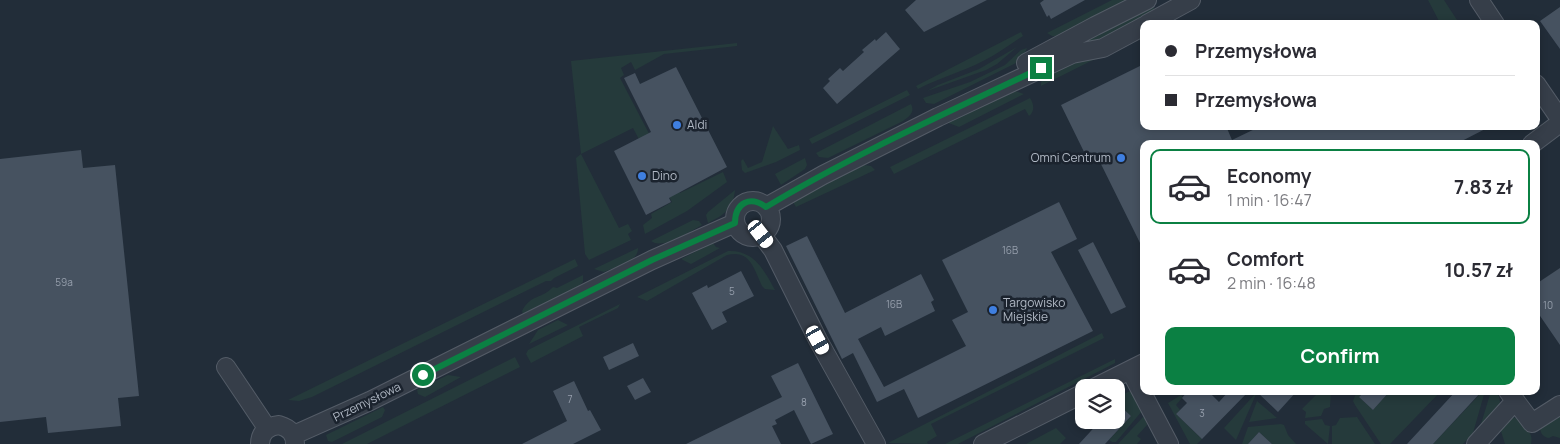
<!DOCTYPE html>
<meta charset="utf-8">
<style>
body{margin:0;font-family:Manrope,sans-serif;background:#f2f2f3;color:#2b2b33;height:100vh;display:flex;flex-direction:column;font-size:19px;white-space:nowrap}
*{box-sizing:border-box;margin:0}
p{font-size:16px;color:#7c7c81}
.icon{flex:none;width:28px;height:28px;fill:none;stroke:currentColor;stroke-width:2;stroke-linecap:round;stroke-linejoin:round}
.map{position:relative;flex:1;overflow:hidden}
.side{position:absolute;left:1140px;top:140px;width:400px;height:255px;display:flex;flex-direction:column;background:#fff;border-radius:10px;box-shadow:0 2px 8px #0003}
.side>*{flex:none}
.guide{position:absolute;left:1140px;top:20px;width:400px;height:110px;border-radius:10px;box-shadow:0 2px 8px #0003;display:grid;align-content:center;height:110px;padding:0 25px;background:#fff}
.fabs{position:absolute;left:1075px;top:379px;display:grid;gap:10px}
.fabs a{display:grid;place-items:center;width:50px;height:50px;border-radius:10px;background:#fff;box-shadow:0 2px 8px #0003;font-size:25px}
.end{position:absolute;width:22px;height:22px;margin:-11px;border:6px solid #0b8043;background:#fff;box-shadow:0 0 0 2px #fff}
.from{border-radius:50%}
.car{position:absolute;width:15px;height:30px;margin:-15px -8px;border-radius:6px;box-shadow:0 0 4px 1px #0007;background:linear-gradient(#fff 24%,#345 0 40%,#fff 0 76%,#345 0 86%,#fff 0)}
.guide b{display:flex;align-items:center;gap:18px;height:48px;font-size:19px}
.guide b+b{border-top:1px solid #e1e1e2}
.guide i{width:12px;height:12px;background:#2b2b33}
ul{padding:9px 0 0;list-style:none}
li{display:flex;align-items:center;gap:15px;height:75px;margin:0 10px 8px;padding:0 15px;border:2px solid transparent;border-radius:10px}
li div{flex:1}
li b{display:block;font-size:19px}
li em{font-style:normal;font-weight:700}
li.current{border-color:#0b8043}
li>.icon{width:45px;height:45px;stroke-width:1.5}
.button{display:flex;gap:10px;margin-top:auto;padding:10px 25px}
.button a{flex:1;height:58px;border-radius:10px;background:#0b8043;color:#fff;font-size:20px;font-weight:700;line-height:58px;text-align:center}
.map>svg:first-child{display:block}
</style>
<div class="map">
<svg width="1560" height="444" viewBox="0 0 1560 444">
<rect width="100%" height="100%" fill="#222d39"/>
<path fill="#253a3b" d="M1112 0H1128L1059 36H1052L1047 33Z
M1428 0H1444L1457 20 1454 23 1439 21Z
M1152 4 1157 14 1091 44 1064 48Z
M1021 32 1023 36C1010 44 997 54 983 61 962 72 939 78 918 89L916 86Z
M737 43V46L664 54 635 70 631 62 621 68 624 75 620 78 680 193 723 172 727 182 687 211 645 234 643 225 652 218 651 214 672 202 633 128 581 154 619 228 628 224 632 231 628 234 631 240 589 260 585 254 576 158 581 154 571 61Z
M1017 47 997 64 986 70 927 91 938 85 979 69Z
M1027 48 1022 60 934 104 926 103 923 98 970 82 1005 65 1021 50Z
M1101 56 1041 86C1039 65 1085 59 1101 56Z
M907 90 910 95 812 144 809 139Z
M1012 90 1024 94 959 127 946 122Z
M1030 98C1034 104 1035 111 1029 116L1025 109 896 173 894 174 890 167Z
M911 104C915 112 910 116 903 121L828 158 819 157 816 153Z
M773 126 788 149 799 145 800 150 776 162 745 173 742 170 741 161 743 159 748 168 762 162Z
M805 158 807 165 805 169 781 185 775 174Z
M864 165 871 166 875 170 796 207 793 202 857 166Z
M735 190C733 209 724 215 708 223L706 215 708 212Z
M693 220 699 221 702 225C689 232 663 250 651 241Z
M713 243 716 247 720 248 691 264 681 259Z
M638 248C639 262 615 267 604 272L594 269Z
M728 251C754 250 764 270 775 290L765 289 762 286C754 269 750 249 727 255L647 301 637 297Z
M575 259 578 266 554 278 551 281H546L312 397 299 401 288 400Z
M583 275V282L579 286 523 314 522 311C531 294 542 299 553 287L557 288Z
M620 304 618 308 579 327 583 336 531 363 526 354 528 350Z
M558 320 568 325 529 344 538 330Z
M1102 333 1104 338 931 424 937 436 927 442 928 444 888 443Z
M515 357 520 367 367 444H342Z
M1115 359V363L958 444H945Z
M448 375 461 377 425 397 418 394 417 390Z
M1130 391 1133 392 1142 411 1116 442H1112L1109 440 1131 416 1116 403V398Z
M1322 391H1331L1330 407 1324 409 1321 416 1305 418 1306 412 1302 409 1319 392Z
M1357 391H1365L1359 397 1373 410 1390 391H1441L1390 444H1381L1355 405 1353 401Z
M1480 391H1485L1473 433 1463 444H1433L1481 393Z
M1491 391H1496C1508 409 1490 422 1478 434Z
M1257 392 1236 440 1224 428Z
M1181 395 1183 397 1176 405 1180 410 1176 414 1202 439 1197 444H1190L1168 403Z
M1257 401 1277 418 1249 422Z
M383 407 385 410 382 417 332 442 328 441 326 435Z
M1560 412V438L1553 436 1549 438C1542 437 1540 432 1540 426Z
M1143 417 1146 418 1147 425 1137 436 1141 439 1137 444H1118Z
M1357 417 1375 444H1332V426L1336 425 1340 418Z
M1511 417 1516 418C1524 428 1534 431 1531 444H1505L1500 428Z
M1322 419 1325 425 1330 426 1328 444 1305 424V421Z
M1281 424 1284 425 1288 435 1296 444H1272L1259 432 1248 444H1242L1248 427Z
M1056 428 1066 438 1060 444H1026Z"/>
<path fill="#465260" d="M916 0H987L924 32 905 10Z
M1044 0H1085L1051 19 1049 15 1047 17 1040 3Z
M1560 7V49L1540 21Z
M886 32 900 49 837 104 823 88 830 81 828 79 840 68 843 71 864 52 862 50 875 39 876 41Z
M1144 64V126H1226L1232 140 1261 126H1491L1456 144H1144V251L1097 156 1088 160 1061 105Z
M676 67 727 167 669 198 671 202 646 215 614 151 651 132 624 78 635 73 640 84Z
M81 150 83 168 115 165 139 396 118 398 121 426 48 433 46 417 0 422V159Z
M1059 202 1077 239 1051 252 1093 331 918 418 904 389 877 402 853 353 842 359 786 246 807 236 845 313 921 274 934 300 931 302 935 311 885 336 881 327 858 339 884 387 966 346 952 320 968 312 942 260Z
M1093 242 1126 307 1111 314 1078 250Z
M1560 268V345L1536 310V284Z
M741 271 754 296 722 312 727 322 712 330 692 293 707 285 708 288Z
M633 343 639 356 609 370 603 357Z
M798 363 833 434 811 444 794 410 775 420 777 424 772 426 781 444H686L782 397 771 376Z
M643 378 651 392 635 400 627 386Z
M574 381 588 411 590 410 601 430 573 444H522L567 421 553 391Z
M1188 391H1208L1219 402 1229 391H1249L1202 439 1176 414 1187 403 1182 398Z
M1256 391H1297L1278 412Z
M1365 391H1390L1373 410 1359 397Z
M1456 391H1482L1433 444H1407Z
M1116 402 1131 416 1105 444H1079L1101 420H1116Z
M1259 432 1272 444H1248Z"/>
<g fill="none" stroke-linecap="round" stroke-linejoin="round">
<defs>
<path id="minor" d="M1479 0 1495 24
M1147 24 1191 0
M1026 63 1095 26 1147 0
M1536 84 1560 119
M1532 144 1560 123
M735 219a18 18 0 1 1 36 0a18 18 0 1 1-36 0Z
M766 207 823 175 938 117 1072 54 1103 48 1144 26
M761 234 773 250 818 340 876 444
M226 367 267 428
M1130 370 1169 444
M1094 388 1144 363
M1508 391 1532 423 1560 405
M294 435 370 401 652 260 735 223
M260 444C260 432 268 426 279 425 289 428 295 433 295 444
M983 444 1084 393
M1476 444 1515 401"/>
</defs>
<use href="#minor" stroke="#545c67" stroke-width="20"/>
<use href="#minor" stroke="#363e49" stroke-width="18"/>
</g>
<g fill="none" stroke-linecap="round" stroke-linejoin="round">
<path stroke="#0b8043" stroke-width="6" d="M423 375 652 260 735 223C735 203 750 195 766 207 854 154 949 112 1041 68"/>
</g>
<g fill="#3f7fe0" stroke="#1b232e" stroke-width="2">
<circle cx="677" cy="125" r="5"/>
<circle cx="1121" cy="158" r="5"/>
<circle cx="642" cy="176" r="5"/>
<circle cx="993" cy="310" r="5"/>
</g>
<g text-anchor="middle" stroke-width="5" stroke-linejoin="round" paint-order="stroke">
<g font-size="10" fill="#969fac">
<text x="1010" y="254">16B</text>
<text x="64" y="286">59a</text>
<text x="732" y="295">5</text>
<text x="894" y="308">16B</text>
<text x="1548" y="309">10</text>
<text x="570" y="403">7</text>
<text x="804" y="406">8</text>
<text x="1202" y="417">3</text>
</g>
<g font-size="12" fill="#b1b9c5" stroke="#1b232e" text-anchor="start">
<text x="687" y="129">Aldi</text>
<text x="1111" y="162" text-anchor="end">Omni Centrum</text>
<text x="652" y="180">Dino</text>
<text x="1003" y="307">Targowisko<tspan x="1003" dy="14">Miejskie</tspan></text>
</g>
<g font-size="12" fill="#b1b9c5" stroke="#1b232e">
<text transform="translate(367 402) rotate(-26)" y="4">Przemysłowa</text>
</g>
</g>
</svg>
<div class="fabs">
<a><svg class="icon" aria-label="layers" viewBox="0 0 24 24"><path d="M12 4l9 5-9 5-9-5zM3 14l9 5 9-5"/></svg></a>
</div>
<i class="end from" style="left:423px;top:375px"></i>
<i class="end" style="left:1041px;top:68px"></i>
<i class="car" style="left:761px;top:234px;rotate:142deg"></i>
<i class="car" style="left:818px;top:340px;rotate:151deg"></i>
<div class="guide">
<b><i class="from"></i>Przemysłowa</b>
<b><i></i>Przemysłowa</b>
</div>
<section class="side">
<ul>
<li class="current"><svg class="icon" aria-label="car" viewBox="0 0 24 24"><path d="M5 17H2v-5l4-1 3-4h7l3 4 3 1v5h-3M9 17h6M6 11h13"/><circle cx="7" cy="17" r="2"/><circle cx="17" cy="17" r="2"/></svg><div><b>Economy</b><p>1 min · 16:47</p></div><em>7.83 zł</em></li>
<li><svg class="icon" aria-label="car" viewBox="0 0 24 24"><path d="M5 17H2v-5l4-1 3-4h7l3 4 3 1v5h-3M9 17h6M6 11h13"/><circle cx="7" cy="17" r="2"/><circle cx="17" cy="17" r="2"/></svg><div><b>Comfort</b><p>2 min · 16:48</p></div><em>10.57 zł</em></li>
</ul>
<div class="button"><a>Confirm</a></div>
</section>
</div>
